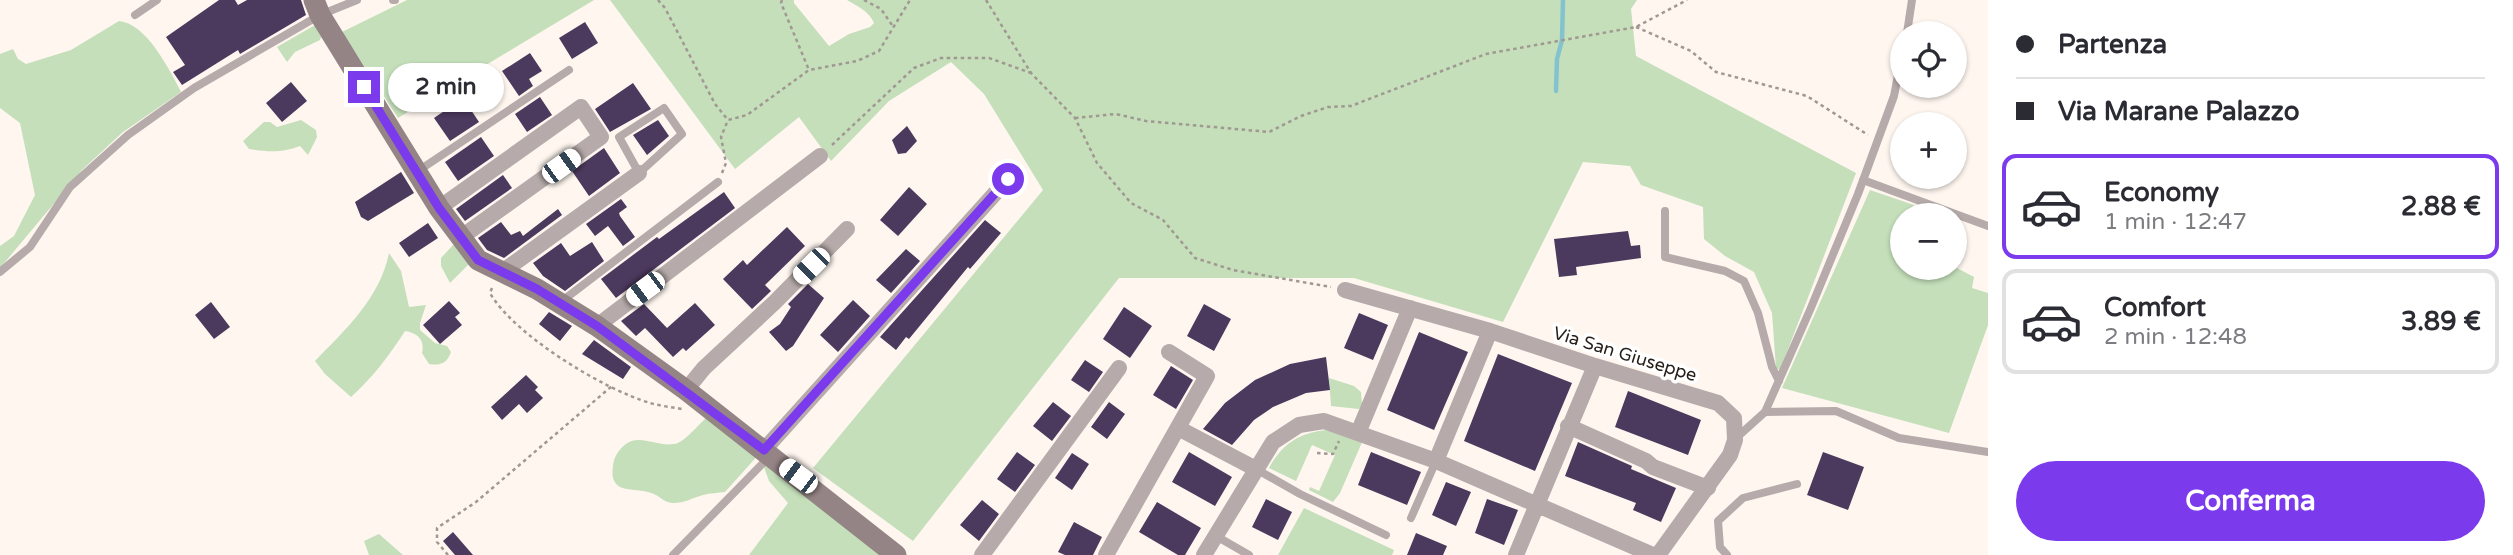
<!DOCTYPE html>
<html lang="it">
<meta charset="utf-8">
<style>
body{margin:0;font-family:"Varela Round",sans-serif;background:#f7f7f7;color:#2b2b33;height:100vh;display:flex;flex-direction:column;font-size:26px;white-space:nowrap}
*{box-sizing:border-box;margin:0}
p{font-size:23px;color:#7c7c81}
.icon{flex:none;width:38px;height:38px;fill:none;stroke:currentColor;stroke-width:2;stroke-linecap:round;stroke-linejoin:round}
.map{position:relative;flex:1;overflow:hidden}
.panel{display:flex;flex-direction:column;background:#fff;width:525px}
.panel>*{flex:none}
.guide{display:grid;align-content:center;height:154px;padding:0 28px;background:#fff}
.buttons{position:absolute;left:1890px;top:21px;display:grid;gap:14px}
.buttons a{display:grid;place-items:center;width:77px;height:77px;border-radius:50%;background:#fff;box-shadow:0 2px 5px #0004;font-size:35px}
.end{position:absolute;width:32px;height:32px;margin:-16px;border:9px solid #7c3aed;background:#fff;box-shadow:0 0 0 4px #fff}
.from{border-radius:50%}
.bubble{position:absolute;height:49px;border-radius:24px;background:#fff;box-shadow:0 2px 5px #0004;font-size:23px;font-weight:700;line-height:49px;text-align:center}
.car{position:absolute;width:21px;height:42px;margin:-21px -10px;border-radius:9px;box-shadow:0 0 5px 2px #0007;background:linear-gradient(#fff 24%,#345 0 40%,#fff 0 76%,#345 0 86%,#fff 0)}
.guide b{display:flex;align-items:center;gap:24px;height:66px;font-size:26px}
.guide b+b{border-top:2px solid #e1e1e2}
.guide i{width:18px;height:18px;background:#2b2b33}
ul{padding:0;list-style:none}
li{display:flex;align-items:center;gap:21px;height:105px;margin:0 14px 10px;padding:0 14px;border:4px solid #e1e1e2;border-radius:14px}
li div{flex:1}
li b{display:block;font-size:26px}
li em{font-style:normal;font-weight:700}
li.current{border-color:#7c3aed}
li>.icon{width:63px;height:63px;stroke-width:1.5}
.cta{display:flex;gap:14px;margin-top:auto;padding:14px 28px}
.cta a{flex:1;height:80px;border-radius:42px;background:#7c3aed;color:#fff;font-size:28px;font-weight:700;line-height:80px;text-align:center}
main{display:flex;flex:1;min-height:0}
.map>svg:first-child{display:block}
</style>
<main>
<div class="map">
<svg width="1988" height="555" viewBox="0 0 1988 555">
<rect width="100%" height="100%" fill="#fef6ef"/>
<path fill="#c4dfba" d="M407 0H594L398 118 342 32Z
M610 0H794V3L829 46 849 34 870 27 874 23C869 11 857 6 847 0H1637L1631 9 1636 56 1856 173 1780 370 1776 368 1772 313 1754 272 1725 256 1704 239 1703 207 1641 185 1630 166 1583 162 1503 322 1354 278H1119L913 541 813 468 1043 190 984 94 951 62 889 101 831 161 799 117 735 169Z
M119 21C146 23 170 70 181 92L123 132 82 170 0 268V246L14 236 35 195 20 123 0 108V54L13 49 18 59 26 64 71 50Z
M315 25 321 37 320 40 295 52 287 62 277 47Z
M301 120 316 130 317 137 308 155 300 146C282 153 268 152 249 149L243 141 264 122H270L277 127Z
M1870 190 1914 205 1909 215H1902V268L1955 267 1974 277 1972 288 1988 293V325L1949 433 1782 388Z
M454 244 471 262 450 283 441 266V258Z
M389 253 401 271 409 307 426 305 420 323V330L435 343 447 346 451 352C447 363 441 366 429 364L422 353C425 340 418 333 405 331 389 356 373 377 351 397L325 374 315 361C346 329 380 298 389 253Z
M1329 378 1354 386 1361 392 1362 404 1359 409 1331 406Z
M710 414 760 453 725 492C718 493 710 493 703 495 692 498 685 503 673 503 665 503 661 497 654 494 637 486 608 497 613 466 614 457 618 450 626 444 641 433 660 449 678 443 687 439 702 421 710 414Z
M1326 430 1340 432 1363 440 1340 493 1333 502 1309 490 1310 487 1319 491 1335 455 1312 445 1296 481 1269 468C1282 444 1299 433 1326 430Z
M771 460 886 555H749L788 503 769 481 764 467Z
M1304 508 1394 550 1392 555H1278Z
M379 534 403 555H369L364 541Z"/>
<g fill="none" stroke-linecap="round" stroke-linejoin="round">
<path stroke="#84c3ce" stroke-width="4.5" d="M1556 91 1557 59 1562 40 1563 0"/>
</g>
<path fill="#4c395e" d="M219 0H235L238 5 247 0H301L306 15 240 54 238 50 182 85 173 72 185 65 166 37Z
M585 22 598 43 572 59 559 38Z
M530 53 542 71 529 79 533 86 519 96 502 71Z
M291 82 307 101 282 122 266 103Z
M633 83 651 109 610 132 595 109Z
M540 97 552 115 527 132 515 114Z
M463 98 479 122 450 141 434 118Z
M658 120 669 136 647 155 633 135Z
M907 126 917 141 906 153 898 154 892 140Z
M481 137 494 156 458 181 445 162Z
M604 148 620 173 589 196 572 171Z
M401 172 414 193 368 221 361 217 355 202Z
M503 175 512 188 465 221 456 209Z
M909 187 927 204 898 236 880 220Z
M724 192 735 208 616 298 601 279 657 237 659 239Z
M621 199 627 207 619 213 620 216 635 237 623 246 608 226 595 236 586 224Z
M558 209 562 215 504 258 487 250 478 238 501 222 511 235 520 231 523 236Z
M985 220 1001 233 970 269 968 267 909 339 906 337 896 350 880 337Z
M428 223 438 238 409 257 399 243Z
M787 227 805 246 765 285 771 291 752 309 723 279 743 260 747 265Z
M1628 231 1631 246 1640 245 1641 258 1576 267 1577 275 1559 277 1554 239Z
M592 242 604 261 565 291 543 276 533 263 561 243 570 256Z
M906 249 920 261 891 293 876 280Z
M808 284 824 298 793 346 786 351 769 332 780 324 791 307 788 304Z
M853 300 870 316 838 352 820 335Z
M449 301 460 313 455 317 462 325 440 344 423 325Z
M211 302 230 327 214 339 195 315Z
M695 303 715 325 686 351 683 348 673 357 645 328 636 336 621 321 644 304 667 328Z
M1204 304 1231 319 1214 351 1187 336Z
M1124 307 1152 326 1130 358 1103 339Z
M549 312 572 326 560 341 539 324Z
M1359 313 1388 325 1373 360 1344 348Z
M1419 332 1468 352 1434 430 1387 410Z
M594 340 631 367 623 379 582 354Z
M1498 354 1572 383 1535 471 1464 441Z
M1326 357 1330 390 1306 393 1273 407 1254 420 1232 445 1203 429 1225 403 1255 380 1290 364Z
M1085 360 1103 372 1089 392 1071 380Z
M1171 366 1193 380 1176 409 1153 395Z
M526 375 538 387 535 390 543 398 527 413 519 404 502 420 491 407Z
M1628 391 1701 420 1688 455 1615 427Z
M1053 402 1071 416 1052 441 1033 426Z
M1109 402 1125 414 1107 439 1091 427Z
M1578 442 1632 466 1631 469 1676 488 1661 522 1633 510 1636 503 1565 476Z
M1017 452 1035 465 1015 492 997 479Z
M1189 452 1232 477 1215 506 1172 482Z
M1371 452 1421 472 1407 505 1358 485Z
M1823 452 1864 467 1848 510 1807 495Z
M1072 453 1089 464 1072 490 1055 478Z
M1446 482 1471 492 1456 526 1432 515Z
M1266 499 1292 512 1278 540 1252 527Z
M1487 499 1518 510 1504 545 1475 533Z
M982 500 999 514 979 541 960 525Z
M1157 502 1201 528 1185 555H1178L1139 532Z
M1074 522 1102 537 1093 555H1065L1058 552Z
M453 532 473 555H455L443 541Z
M1416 533 1447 546 1443 555H1407Z"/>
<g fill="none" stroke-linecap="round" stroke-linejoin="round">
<path stroke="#a09891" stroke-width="2.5" stroke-dasharray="3.5 3.5" stroke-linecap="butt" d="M658 0 665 8 715 104 728 120 747 115 809 70 857 61 879 51 910 0
M782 0 781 3 809 70
M864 0 881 9 892 25
M986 0 1031 73 1075 118 1097 163 1131 203 1163 220 1195 258 1233 270 1331 287
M1636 27 1691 51 1716 72 1807 96 1868 135
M1075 118 1116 114 1146 121 1269 132 1301 116 1328 107 1351 106 1486 54 1636 27 1687 0
M832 145 914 68 941 58H989L1031 73
M722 173 726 163 721 137 728 120
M492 288 490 293C514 335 603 389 650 403 660 406 671 407 682 409
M1317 453 1333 454 1339 441
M448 555 437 542V528L476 502 612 386"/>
<path stroke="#b6aaaa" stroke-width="8" d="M393 0H395
M135 15 157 0
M1907 33 1912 0
M664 108 682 134 639 173 619 137Z
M418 171 569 70
M1863 180 1988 226
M1665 211V257L1725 271 1744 281 1758 313 1772 367 1779 381
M0 272 30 247 70 187 128 135 194 88 320 15 357 0
M562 301 718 182
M1765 412 1836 411 1899 438 1988 452
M1735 439 1765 412 1810 310 1858 194 1894 96 1902 54
M1256 469 1300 494 1386 535
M1411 518 1436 461
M1216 536 1249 555
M673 555 769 457
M1727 555 1720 547 1718 521 1743 498 1797 484"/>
<path stroke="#b6aaaa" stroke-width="16" d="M439 208 581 107 601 137 460 238
M502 272 639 173
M1345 290 1490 331 1595 366 1718 403 1734 418 1735 440 1730 455 1658 555
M597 326 820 156
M686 390 704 368 775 302 847 229
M1568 426 1646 461 1653 467 1708 488
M1178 428 1256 469
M1358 433 1410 308
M764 450 1008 179
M1436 461 1490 331
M982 555 1119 368
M1106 555 1207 376 1169 352
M1204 555 1273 442 1299 425 1324 421 1436 461 1653 555
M1516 555 1595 366"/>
<path stroke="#958485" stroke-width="21" d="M314 0 320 15 439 208 478 260 537 289 597 326 686 390 896 555"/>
</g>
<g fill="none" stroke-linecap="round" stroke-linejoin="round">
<path stroke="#7c3aed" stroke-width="9" d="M364 87 439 208 478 260 537 289 597 326 764 450 1008 179"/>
</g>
<g text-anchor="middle" stroke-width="7" stroke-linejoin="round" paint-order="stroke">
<g font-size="18" fill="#251e18" stroke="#fff">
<text transform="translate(1625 354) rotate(17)" y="6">Via San Giuseppe</text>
</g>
</g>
</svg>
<div class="buttons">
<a><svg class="icon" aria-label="locate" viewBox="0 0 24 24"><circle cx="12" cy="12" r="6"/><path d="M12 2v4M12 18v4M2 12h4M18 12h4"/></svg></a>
<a>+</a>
<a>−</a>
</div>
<i class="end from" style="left:1008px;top:179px"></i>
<i class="end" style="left:364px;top:87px"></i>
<div class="bubble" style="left:388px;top:63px;width:116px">2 min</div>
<i class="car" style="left:561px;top:166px;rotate:54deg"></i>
<i class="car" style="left:811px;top:266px;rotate:225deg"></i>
<i class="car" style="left:645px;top:289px;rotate:233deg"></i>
<i class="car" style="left:798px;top:476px;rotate:307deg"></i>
</div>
<section class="panel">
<div class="guide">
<b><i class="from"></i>Partenza</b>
<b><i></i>Via Marane Palazzo</b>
</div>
<ul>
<li class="current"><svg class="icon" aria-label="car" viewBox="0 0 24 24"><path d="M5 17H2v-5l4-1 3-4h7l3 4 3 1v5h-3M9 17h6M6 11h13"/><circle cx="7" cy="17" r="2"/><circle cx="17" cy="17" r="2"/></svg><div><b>Economy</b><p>1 min · 12:47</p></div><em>2.88 €</em></li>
<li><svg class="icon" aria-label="car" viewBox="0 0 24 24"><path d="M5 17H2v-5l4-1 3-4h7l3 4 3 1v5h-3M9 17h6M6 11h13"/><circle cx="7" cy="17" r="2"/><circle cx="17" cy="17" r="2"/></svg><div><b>Comfort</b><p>2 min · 12:48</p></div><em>3.89 €</em></li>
</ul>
<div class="cta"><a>Conferma</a></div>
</section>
</main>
